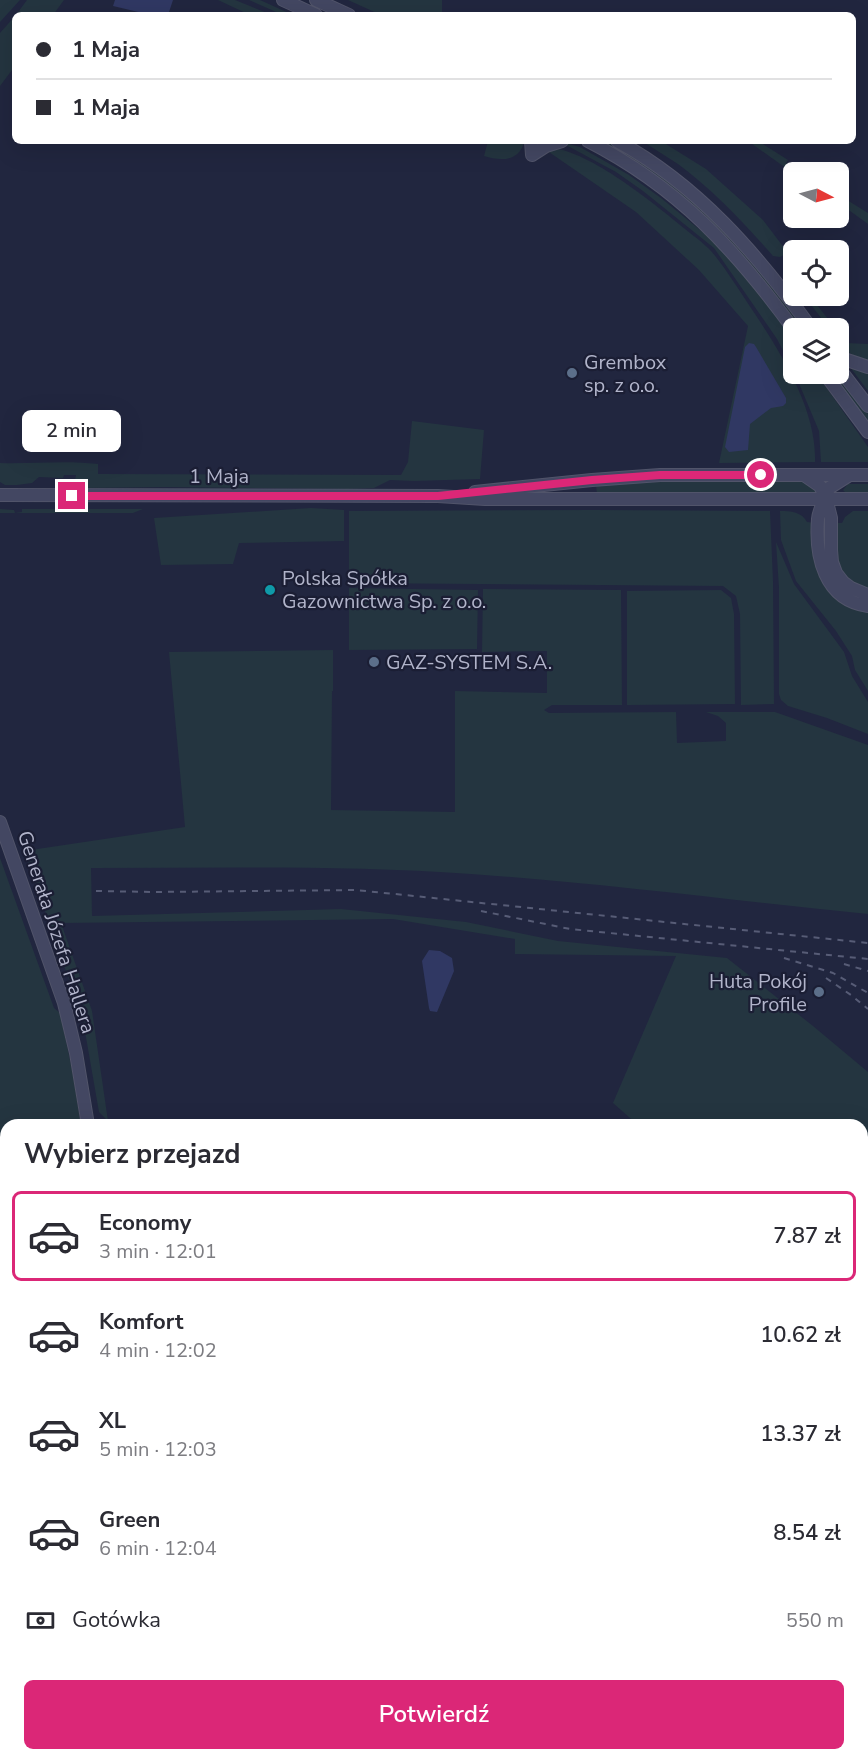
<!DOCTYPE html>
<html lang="pl">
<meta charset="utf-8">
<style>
body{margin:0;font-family:"Nunito Sans",sans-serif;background:#f2f2f3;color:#2b2b33;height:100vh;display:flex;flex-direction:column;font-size:22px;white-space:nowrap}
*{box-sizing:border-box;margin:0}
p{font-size:20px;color:#7c7c81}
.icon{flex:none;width:33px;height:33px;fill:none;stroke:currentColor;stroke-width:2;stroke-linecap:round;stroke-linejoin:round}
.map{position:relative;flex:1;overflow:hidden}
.panel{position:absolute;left:0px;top:1119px;width:868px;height:642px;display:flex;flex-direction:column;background:#fff;border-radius:18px 18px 0 0;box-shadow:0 6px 24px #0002}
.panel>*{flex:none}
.hud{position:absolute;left:12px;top:12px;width:844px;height:132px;border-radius:9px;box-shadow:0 6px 24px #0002;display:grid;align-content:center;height:132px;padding:0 24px;background:#fff}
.needle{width:39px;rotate:96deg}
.controls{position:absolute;left:783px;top:162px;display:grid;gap:12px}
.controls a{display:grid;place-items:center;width:66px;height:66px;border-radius:9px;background:#fff;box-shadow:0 6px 24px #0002;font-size:30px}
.end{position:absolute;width:27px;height:27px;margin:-14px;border:8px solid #db2777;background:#fff;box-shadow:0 0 0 3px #fff}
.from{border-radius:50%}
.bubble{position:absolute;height:42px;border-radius:9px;background:#fff;box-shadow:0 6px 24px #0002;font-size:20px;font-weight:600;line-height:42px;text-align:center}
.hud b{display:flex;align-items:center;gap:21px;height:57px;font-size:22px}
.hud b+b{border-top:2px solid #e1e1e2}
.hud i{width:15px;height:15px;background:#2b2b33}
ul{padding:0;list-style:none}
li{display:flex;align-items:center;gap:18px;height:90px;margin:0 12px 9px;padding:0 12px;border:3px solid transparent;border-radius:9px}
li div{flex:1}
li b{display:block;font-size:22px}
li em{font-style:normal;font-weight:600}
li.active{border-color:#db2777}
li>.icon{width:54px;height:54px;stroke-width:1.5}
h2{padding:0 24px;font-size:27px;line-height:72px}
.pay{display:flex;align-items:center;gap:15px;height:66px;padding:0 24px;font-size:22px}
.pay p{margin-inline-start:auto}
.primary-button{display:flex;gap:12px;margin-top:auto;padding:12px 24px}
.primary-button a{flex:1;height:69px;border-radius:9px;background:#db2777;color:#fff;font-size:24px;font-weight:600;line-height:69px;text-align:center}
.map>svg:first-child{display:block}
</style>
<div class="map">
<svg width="868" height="1761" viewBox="0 0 868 1761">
<rect width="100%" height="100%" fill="#21263f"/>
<path fill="#243540" d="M0 0H20L0 22Z
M27 0H64L53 15H16Z
M218 0H235L272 15H250Z
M249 0H260L293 15H283Z
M348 0H442V14L439 15H381Z
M15 16V66L0 86V33Z
M488 141H519L524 143C518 162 500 161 484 156Z
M598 141H607L626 152 690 198 746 252 805 328H799L748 262Z
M642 141H661L706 169 763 220 788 253 780 257 773 256C744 223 713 190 678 164 666 156 654 149 642 141Z
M748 141H758L788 160 786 163 802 172 793 173Z
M565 143 580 147 629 175 661 198 722 248 786 327 793 338V370L777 339 714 248 643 191 616 172 566 145Z
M551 148C590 151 655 204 685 229 696 238 708 246 716 257 727 271 737 287 747 302 777 347 817 406 815 462L719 463 748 326 699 270 636 212 546 150Z
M839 195 868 213V224L839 203Z
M804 296H810L835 328H829Z
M838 333 846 343 868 344V362C854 357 839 349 838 333Z
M850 367 868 371V391Z
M795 374H817L868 447V462H821L819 431Z
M832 374H838L868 414V422Z
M412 421 484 430 480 479 414 481 390 480 374 488 349 489 165 487 83 488 75 480 76 475H64L63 478 39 477 32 483 17 485H5L0 482V463C32 464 66 460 98 464V474L401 475 408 462Z
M663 479 801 480 821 494H597L596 485Z
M848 484H868V494L846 493 843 490Z
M311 508 344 510V541L239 543 233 564 161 565 154 518Z
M0 509 14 510 15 513 22 512V509H143L133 513H0Z
M594 510 770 511 773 581 774 704 741 705 740 614 736 596 723 586 349 583V511Z
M780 511C791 511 802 512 807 522L815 523C818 538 824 588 833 596 843 606 855 608 868 611V691L855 670 852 656 836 631 796 581 781 540Z
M853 511H868V591L846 580 837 562 835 523H842L845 517Z
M776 542 794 584 844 652 852 676 868 702V734L827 718 788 706 781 700 779 694V588Z
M349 588 478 590 477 649 349 650Z
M483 589 621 590 622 705H552L544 710 549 713 676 712 677 743 726 741V723L718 716 706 712H775L868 745V914C736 901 604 883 471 874 345 865 218 868 91 868L92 916 341 909 466 922 558 941 727 958 813 1026 868 1072V1376L863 1428 862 1125H638L613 1103 676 956 515 954V939L393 919 61 923 92 1011 108 1121 99 1112 83 1020 24 851 185 827 169 652 333 650V691H332L331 810 455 812V691L547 693V651L482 652Z
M721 590 731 598 734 614 735 704 627 705V591Z
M0 858 54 1008 60 1013 72 1069 81 1125H6V1226L0 1223Z
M0 1517 6 1518V1629L0 1626Z
M863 1600 868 1601V1761H738L708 1755H862Z
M0 1634 6 1636V1755H181L182 1761H0Z
M249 1755H369L370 1761H209Z
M372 1755H624L655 1761H372Z"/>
<path fill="#303863" d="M115 0H173L168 15H151L113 6Z
M749 343 754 344 756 347 786 398V403L783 406 771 408 750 424 748 450 729 452 725 447 745 347Z
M429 950 440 951 452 958 454 971 437 1012 430 1011 429 1008 422 961Z"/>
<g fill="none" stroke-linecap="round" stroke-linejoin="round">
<defs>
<path id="secondary" d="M283 0 316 15
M316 0 349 15
M531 141 532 155 546 146 562 141
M588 141C678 187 735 249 794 330
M617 141C698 185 757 254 811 328
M838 357 868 367
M838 367 868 406
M825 374 868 432
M804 475 820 486 826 498 831 518V550L832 562 836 573 843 582 851 588 868 595
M848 476 829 488C826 498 819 508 818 519 815 556 824 600 868 606
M475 492 592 480 660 475H868
M0 495 438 496 485 499H868
M0 822 64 1003 76 1053 88 1125
M189 1755 190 1761"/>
</defs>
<use href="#secondary" stroke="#51546a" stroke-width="14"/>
<use href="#secondary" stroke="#434762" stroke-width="12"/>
<path stroke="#575c76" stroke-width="2" stroke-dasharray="6 6" stroke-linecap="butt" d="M96 891 155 892 356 890 868 943
M481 911 570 929 868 959
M784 958 833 973 868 993
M844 964 868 971
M826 978 851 995 868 1009
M638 1755 668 1761
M668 1755 698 1761
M170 1761 214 1755"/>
</g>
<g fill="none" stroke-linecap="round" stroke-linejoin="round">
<path stroke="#db2777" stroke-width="8" d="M72 496H438L592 480 660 475H761"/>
</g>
<g fill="#5c6f8a" stroke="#1b1e34" stroke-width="2">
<circle cx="572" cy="373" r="6"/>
<circle cx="374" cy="662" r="6"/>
<circle cx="819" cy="992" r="6"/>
</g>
<circle fill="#0f9aa8" stroke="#1b1e34" stroke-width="2" cx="270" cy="590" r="6"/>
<g text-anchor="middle" stroke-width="4.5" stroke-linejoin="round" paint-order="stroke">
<g font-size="20" fill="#b1b4ca" stroke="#1b1e34" text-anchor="start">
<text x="584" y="369">Grembox<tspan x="584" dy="23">sp. z o.o.</tspan></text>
<text x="282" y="585">Polska Spółka<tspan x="282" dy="23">Gazownictwa Sp. z o.o.</tspan></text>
<text x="386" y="669">GAZ-SYSTEM S.A.</text>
<text x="807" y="988" text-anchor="end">Huta Pokój<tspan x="807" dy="23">Profile</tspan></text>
</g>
<g font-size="20" fill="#b1b4ca" stroke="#1b1e34">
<text x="219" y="483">1 Maja</text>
<text transform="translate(57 932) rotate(72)" y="7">Generała Józefa Hallera</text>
</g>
</g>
</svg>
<div class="controls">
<a><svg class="needle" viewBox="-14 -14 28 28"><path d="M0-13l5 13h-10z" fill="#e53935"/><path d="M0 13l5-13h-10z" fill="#7c7c81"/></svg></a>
<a><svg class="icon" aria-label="locate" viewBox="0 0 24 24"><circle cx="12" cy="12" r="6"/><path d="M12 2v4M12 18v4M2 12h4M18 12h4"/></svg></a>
<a><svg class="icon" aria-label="layers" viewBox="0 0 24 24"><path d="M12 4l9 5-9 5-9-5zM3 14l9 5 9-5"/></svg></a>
</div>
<i class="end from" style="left:761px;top:475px"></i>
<i class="end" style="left:72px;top:496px"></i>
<div class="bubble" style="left:22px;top:410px;width:99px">2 min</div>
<div class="hud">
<b><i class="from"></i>1 Maja</b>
<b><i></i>1 Maja</b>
</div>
<section class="panel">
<h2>Wybierz przejazd</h2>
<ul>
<li class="active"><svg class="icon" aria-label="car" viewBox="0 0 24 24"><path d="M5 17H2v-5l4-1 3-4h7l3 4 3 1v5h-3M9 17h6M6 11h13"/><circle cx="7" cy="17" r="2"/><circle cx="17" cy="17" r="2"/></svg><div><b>Economy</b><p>3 min · 12:01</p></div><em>7.87 zł</em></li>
<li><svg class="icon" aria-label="car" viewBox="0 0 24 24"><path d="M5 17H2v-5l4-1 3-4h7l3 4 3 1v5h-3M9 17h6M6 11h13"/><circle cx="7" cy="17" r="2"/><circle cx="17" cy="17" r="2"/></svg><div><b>Komfort</b><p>4 min · 12:02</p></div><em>10.62 zł</em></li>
<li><svg class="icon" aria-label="car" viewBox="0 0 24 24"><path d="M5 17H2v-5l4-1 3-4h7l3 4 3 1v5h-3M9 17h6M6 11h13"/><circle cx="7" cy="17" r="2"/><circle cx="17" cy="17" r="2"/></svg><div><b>XL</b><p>5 min · 12:03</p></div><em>13.37 zł</em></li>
<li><svg class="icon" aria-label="car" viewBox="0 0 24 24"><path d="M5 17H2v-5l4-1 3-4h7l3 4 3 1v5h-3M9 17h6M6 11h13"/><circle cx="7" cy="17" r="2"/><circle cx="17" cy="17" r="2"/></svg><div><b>Green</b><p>6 min · 12:04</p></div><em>8.54 zł</em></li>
</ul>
<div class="pay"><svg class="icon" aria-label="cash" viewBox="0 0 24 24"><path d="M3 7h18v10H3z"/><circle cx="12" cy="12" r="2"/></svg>Gotówka<p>550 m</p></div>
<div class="primary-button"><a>Potwierdź</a></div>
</section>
</div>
